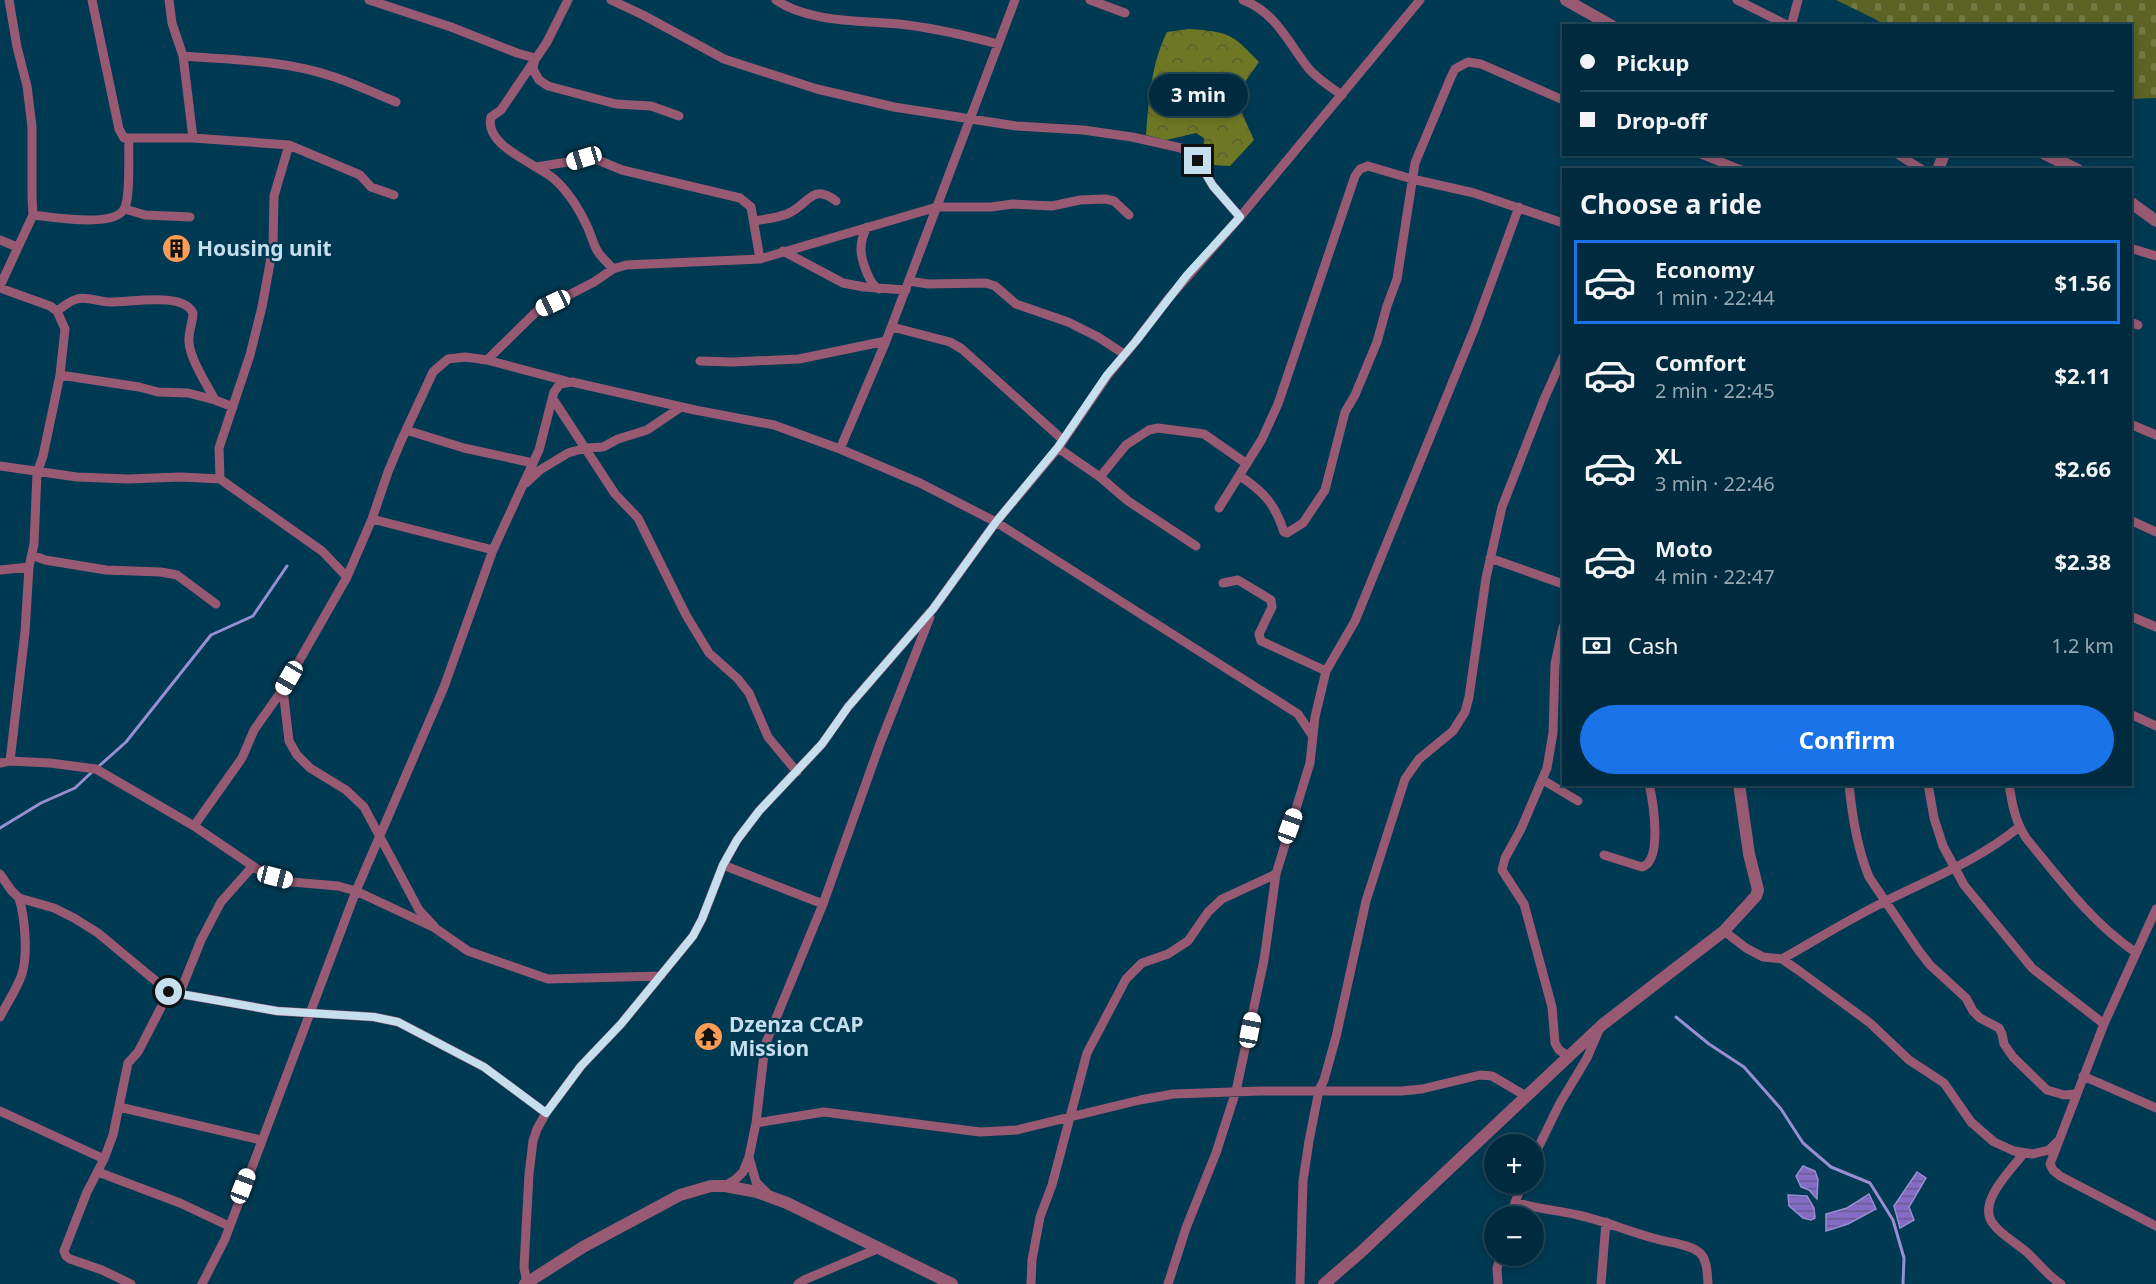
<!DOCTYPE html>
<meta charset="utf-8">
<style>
body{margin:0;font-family:"Noto Sans",sans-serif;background:#0a3345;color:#f1f3f6;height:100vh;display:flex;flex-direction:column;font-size:22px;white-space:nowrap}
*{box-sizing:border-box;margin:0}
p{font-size:20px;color:#95a7b0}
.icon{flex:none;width:33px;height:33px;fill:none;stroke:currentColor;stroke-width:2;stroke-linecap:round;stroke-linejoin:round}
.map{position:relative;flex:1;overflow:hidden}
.details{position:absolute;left:1562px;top:168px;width:570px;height:618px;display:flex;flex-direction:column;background:#002b3e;border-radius:0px;box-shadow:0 3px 9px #0003,0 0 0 2px #224758}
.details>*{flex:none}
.hud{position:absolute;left:1562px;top:24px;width:570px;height:132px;border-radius:0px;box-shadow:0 3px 9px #0003,0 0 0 2px #224758;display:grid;align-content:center;height:132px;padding:0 18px;background:#002b3e}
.tools{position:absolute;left:1484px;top:1134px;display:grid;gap:12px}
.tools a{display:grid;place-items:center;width:60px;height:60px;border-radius:50%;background:#002b3e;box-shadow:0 3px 9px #0003,0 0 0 2px #224758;font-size:30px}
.end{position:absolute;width:27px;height:27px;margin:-14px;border:8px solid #c6dfef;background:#111;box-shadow:0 0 0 3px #111}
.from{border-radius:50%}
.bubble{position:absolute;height:42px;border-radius:21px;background:#002b3e;box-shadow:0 3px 9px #0003,0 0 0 2px #224758;font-size:20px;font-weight:700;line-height:42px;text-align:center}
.car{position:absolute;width:18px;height:36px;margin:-18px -9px;border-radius:8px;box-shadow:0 0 4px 2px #0007;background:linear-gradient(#fff 24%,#345 0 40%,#fff 0 76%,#345 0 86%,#fff 0)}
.hud b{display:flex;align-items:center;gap:21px;height:57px;font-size:22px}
.hud b+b{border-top:2px solid #224758}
.hud i{width:15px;height:15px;background:#f1f3f6}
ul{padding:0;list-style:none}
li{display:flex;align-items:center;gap:18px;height:84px;margin:0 12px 9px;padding:0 6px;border:3px solid transparent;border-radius:0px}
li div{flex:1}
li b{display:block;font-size:22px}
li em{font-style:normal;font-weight:700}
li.current{border-color:#1a73e8}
li>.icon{width:54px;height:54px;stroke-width:1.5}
h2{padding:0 18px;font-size:27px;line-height:72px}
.pay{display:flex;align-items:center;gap:15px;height:66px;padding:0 18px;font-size:22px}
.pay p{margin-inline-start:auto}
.button{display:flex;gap:12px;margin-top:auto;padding:12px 18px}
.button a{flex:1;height:69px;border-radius:36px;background:#1a73e8;color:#fff;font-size:24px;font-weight:700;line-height:69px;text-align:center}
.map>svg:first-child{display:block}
</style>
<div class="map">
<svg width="2156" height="1284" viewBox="0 0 2156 1284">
<defs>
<pattern id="forest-crowns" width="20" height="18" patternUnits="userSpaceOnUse" patternTransform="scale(1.5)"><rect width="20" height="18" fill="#6e7723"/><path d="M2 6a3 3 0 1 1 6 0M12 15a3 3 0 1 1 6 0" fill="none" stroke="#576034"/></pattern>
<pattern id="cemetery-stones" width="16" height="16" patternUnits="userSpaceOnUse" patternTransform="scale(1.5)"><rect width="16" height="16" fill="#5c6324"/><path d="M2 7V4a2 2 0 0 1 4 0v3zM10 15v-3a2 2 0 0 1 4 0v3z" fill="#727944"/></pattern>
<pattern id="water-rules" width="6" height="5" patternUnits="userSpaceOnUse" patternTransform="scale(1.5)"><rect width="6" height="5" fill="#856bc4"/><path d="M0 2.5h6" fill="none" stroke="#675b92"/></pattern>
</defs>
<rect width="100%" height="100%" fill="#003952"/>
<path fill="url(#forest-crowns)" d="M1189 29C1228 32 1232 33 1259 62L1237 93V102L1254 140 1230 166 1213 165 1203 153 1204 138 1196 133 1166 140 1146 135C1149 100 1151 64 1167 32Z"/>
<path fill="url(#cemetery-stones)" d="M1836 0H2156V98L2130 99V26L1884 25 1875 19Z"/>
<path fill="url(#water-rules)" stroke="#988ed1" stroke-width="1.5" d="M1803 1166 1815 1171 1818 1179 1817 1199 1809 1190 1801 1187 1796 1176Z
M1917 1172 1926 1178 1909 1207 1914 1220 1900 1228 1894 1206Z
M1869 1194 1876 1209 1848 1224 1826 1231V1214L1847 1208Z
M1788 1195 1807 1196 1814 1208 1815 1218 1811 1220 1803 1218 1789 1206Z"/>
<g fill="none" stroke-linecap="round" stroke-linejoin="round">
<path stroke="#988ed1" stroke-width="3" d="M98 767 126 742 211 635 253 616 287 566
M0 828 41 803 75 788 93 771
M1676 1017 1709 1044 1744 1067 1781 1109 1803 1143 1831 1167 1870 1183 1893 1220 1904 1258 1903 1284"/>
<path stroke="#985a73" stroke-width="9" d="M92 0 119 129 124 138H193L289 145 360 175 371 187 394 195
M169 0 172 23 183 56 193 138
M369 0 451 27 517 53 535 58 533 69 539 80 548 86 616 104 651 106 679 116
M568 0 547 42 501 110 491 117C483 145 536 164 553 178 567 190 579 209 587 226 591 234 593 244 598 252 602 258 608 263 613 269
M611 0 643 15 724 59 817 89 894 107 1016 126 1083 130 1132 137 1181 148 1198 161 1213 186 1240 217
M776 0C811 24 866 20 907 25 938 29 968 36 998 44
M1090 0 1125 13
M1243 0C1277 13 1288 43 1309 69 1319 80 1330 87 1342 95
M1737 0 1789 26
M1791 26 1798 0
M183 56C232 60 284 60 331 76 353 83 374 93 396 102
M1701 154 1741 170
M1897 154 1923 170
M536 167 593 158 622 170 740 198 751 207 760 259
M125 209 145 215 190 217
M33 215C52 217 114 228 124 209 131 198 128 154 129 139
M754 221C765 219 777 218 787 214 808 206 811 182 836 201
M867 227C858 244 860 256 867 273 870 280 872 285 879 289
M0 240 17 247
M2130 248 2156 256
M783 251 843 283 864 287 906 290
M909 281 928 284 986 283 995 286 1016 304 1068 322 1098 337 1124 354
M0 286 33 215 32 198V127L27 86 17 47 9 0
M0 288 50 306 57 311 65 329 60 375 43 456 37 473 34 544 29 567 25 632 10 761
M57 311C63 307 69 301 77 299 87 296 99 302 109 302 128 303 183 291 193 313 193 322 188 332 189 342 190 359 207 385 215 400
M2130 322 2138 325
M892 327 950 342 962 349 1063 440
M487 360 536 312 594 282 613 269 626 265 760 259 937 207H991L1013 204 1052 206 1080 200 1105 199 1114 201 1129 215
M700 361 733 362 799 359 886 341
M60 375 139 387 158 392 188 393 215 400 233 407
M553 399 615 494 638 518 686 615 709 653 738 679 749 693 768 737 797 772
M2130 424 2156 435
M406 430 464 448 533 463
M1058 448 1100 477 1128 501 1196 546
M840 449 886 341 1015 0
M0 466 77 477 128 479 181 477 220 479 322 551 347 577
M1240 476C1264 492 1275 504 1284 532L1287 533 1303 523 1325 490 1345 412 1355 395 1377 342 1387 306 1397 279 1415 163 1451 77 1455 69 1468 62 1481 64 1563 100
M1100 477 1126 445 1149 430 1158 428 1204 434 1247 464
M220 479 219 448 250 355 262 307 273 247 274 196 289 145
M526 483 540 470 568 453 585 448 603 447 618 439 647 430 681 407
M1219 508 1262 439 1278 404 1355 176 1360 169 1368 166 1412 179 1474 193 1563 223
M372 519 493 550
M2130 520 2156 532
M32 555 45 560 106 570 161 572 177 575 216 604
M1490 558 1563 584
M0 570 29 567
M1223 583 1238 580 1271 600 1272 607 1259 634 1261 641 1326 671
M2130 616 2156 627
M1563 627 1555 664 1553 733 1547 768 1521 829 1505 858 1502 870 1524 904 1552 1007 1555 1043 1559 1050 1568 1056
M283 689 289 741 297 755 310 768 346 790 364 807 419 910 434 926
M2130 714 2156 726
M0 763 10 761 50 763 96 769 194 826 260 871 292 882 338 886 356 891 435 928 468 951 548 979 661 976
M1543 780 1578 801
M1849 784C1852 816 1857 848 1869 877L1919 951 1930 965 1966 998 1973 1011 1980 1018 1999 1028 2002 1034 2004 1044 2013 1057 2047 1090 2064 1095 2076 1094
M1928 784 1934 818 1943 846 1964 885 2032 968 2104 1024
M2009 784C2012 804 2015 821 2026 838 2059 878 2091 922 2135 952
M194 826 242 758 254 730 283 689 347 577 372 519 388 472 401 441 433 372 448 359 465 357 487 360 566 381
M1604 855 1642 867C1663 861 1653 801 1649 784
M723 865 823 904
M0 874 11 890 19 898 54 908 74 918 98 933 169 992 277 1011 374 1017 398 1022 484 1067 546 1113
M2156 909 2104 1024 2050 1164 2053 1170 2060 1176 2156 1226
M1724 931 1746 948 1763 957 1782 959 1798 970 1870 1023 1909 1060 1944 1083 1971 1122 1994 1142 2014 1151 2033 1154 2049 1150 2057 1142
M1782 959C1816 940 1851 918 1886 901 1932 878 1979 860 2019 827
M179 995 201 940 221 902 252 867
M0 1017C7 1003 17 989 22 974 28 954 25 918 19 898
M2083 1076 2156 1108
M119 1107 261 1140
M0 1111 104 1159
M756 1123 824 1112 980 1132 1017 1130 1140 1100 1173 1094 1261 1091H1402L1422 1089 1480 1075 1492 1076 1526 1096
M2024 1153C2011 1170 1975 1204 1994 1225 2001 1234 2014 1242 2023 1249 2037 1260 2046 1275 2061 1284
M749 1157 756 1182 768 1194
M1533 1158 1560 1103 1587 1058 1599 1030
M98 1172 180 1203 229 1226
M725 1186 736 1179 743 1172 749 1157 756 1123 765 1045 823 904 881 741 930 617
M1515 1202C1537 1209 1556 1210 1578 1215 1605 1221 1630 1232 1657 1239 1670 1243 1690 1244 1700 1253 1708 1261 1707 1274 1708 1284
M1510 1216 1522 1184
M131 1284 102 1270 70 1259 66 1256 64 1251 87 1192 104 1159 113 1135 128 1063 138 1052 169 992
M202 1284 225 1239 356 891 444 687 493 550 539 450 554 392 560 384 572 382 695 410 774 425 840 449 920 483 996 522 1298 714 1312 735
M527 1284 524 1267 529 1174 533 1141 537 1129 546 1113 581 1066 621 1024 693 936 702 919 723 865 737 840 759 811 822 744 848 707 933 609 996 522 1058 448 1108 375 1136 341 1168 299 1240 217 1420 0
M798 1284 804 1280 877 1249
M1031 1284 1032 1260 1040 1217 1052 1185 1087 1053 1126 979 1142 963 1168 954 1188 941 1208 912 1222 899 1276 874
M1168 1284 1186 1228 1216 1153 1236 1091 1264 960 1276 874 1310 763 1315 717 1326 671 1355 621 1475 327 1519 207
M1300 1284 1303 1181 1309 1141 1319 1090 1324 1080 1336 1037 1366 901 1405 779 1419 759 1453 731 1465 712 1469 697 1486 578 1502 507 1545 397 1563 357
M1498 1284 1497 1269 1500 1256
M1601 1284 1606 1222"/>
<path stroke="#985a73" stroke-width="12" d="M1566 0 1612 26
M2045 154 2078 170
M1938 170 1944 154
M2130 202 2156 221
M525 1284 583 1247 680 1195 711 1186H725L757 1192 787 1203 952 1284
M1324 1284 1361 1252 1602 1025 1724 931 1756 896 1758 890 1749 854 1739 784"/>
</g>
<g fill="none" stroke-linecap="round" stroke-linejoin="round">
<path stroke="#c6dfef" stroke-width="8" d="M169 992 277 1011 374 1017 398 1022 484 1067 546 1113 581 1066 621 1024 693 936 702 919 723 865 737 840 759 811 822 744 848 707 933 609 996 522 1058 447 1107 375 1136 341 1187 275 1240 217 1213 186 1198 161"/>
</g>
<defs>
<symbol id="building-disc" viewBox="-11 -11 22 22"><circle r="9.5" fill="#fd9d55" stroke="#003952"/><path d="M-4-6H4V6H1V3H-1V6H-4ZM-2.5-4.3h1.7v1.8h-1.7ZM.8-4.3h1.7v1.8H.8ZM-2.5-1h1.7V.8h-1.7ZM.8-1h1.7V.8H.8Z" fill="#111"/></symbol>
<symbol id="temple-disc" viewBox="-11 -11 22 22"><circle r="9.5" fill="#fd9d55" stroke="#003952"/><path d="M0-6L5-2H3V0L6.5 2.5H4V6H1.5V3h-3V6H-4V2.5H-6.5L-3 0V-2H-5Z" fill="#111"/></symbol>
</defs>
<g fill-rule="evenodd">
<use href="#building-disc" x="160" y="232" width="33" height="33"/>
<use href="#temple-disc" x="692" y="1020" width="33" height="33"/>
</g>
<g text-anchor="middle" stroke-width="4.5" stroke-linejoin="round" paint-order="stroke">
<g font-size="21" font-weight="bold" fill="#c6dfef" stroke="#003952" text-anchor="start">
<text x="197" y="256">Housing unit</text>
<text x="729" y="1032">Dzenza CCAP<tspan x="729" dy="24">Mission</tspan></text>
</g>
</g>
</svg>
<div class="tools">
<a>+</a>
<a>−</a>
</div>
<i class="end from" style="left:169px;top:992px"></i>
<i class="end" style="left:1198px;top:161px"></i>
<div class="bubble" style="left:1149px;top:74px;width:99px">3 min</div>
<i class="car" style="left:584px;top:158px;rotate:253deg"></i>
<i class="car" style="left:553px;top:303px;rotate:245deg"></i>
<i class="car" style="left:289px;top:678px;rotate:210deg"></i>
<i class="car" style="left:1290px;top:826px;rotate:20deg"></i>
<i class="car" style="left:275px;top:877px;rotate:104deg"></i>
<i class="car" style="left:1250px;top:1030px;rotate:11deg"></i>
<i class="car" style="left:243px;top:1186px;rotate:21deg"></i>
<div class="hud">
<b><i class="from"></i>Pickup</b>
<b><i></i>Drop-off</b>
</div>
<section class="details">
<h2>Choose a ride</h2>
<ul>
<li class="current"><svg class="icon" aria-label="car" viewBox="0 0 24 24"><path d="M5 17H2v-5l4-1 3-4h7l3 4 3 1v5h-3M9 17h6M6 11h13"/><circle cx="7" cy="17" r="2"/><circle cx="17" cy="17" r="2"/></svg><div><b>Economy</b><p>1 min · 22:44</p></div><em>$1.56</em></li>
<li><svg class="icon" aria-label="car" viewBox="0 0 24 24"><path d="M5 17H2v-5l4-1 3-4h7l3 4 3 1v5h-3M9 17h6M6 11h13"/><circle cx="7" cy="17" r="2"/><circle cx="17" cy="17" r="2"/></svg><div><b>Comfort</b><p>2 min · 22:45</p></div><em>$2.11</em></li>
<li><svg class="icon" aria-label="car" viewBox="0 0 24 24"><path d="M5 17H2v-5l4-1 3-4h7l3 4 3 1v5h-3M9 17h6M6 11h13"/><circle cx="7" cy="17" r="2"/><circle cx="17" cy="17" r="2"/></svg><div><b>XL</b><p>3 min · 22:46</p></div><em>$2.66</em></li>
<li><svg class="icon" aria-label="car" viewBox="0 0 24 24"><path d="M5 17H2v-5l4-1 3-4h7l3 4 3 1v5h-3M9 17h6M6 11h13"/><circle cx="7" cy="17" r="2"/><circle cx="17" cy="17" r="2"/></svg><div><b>Moto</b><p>4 min · 22:47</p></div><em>$2.38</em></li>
</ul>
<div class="pay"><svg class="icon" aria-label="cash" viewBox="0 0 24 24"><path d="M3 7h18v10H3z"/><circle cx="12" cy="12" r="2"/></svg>Cash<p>1.2 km</p></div>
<div class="button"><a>Confirm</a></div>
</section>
</div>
